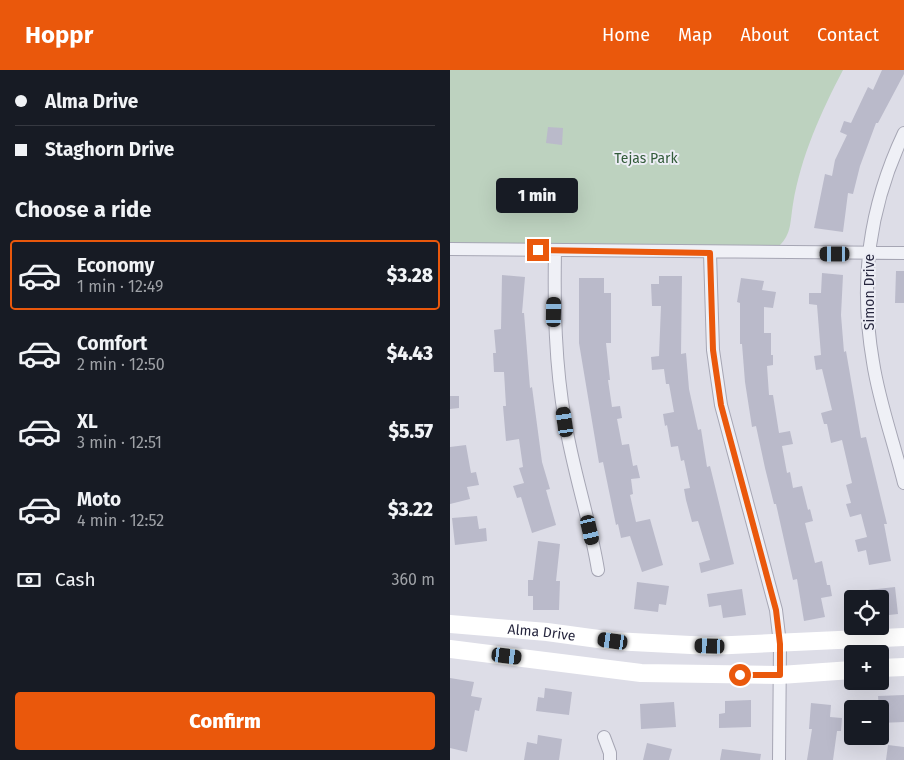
<!DOCTYPE html>
<meta charset="utf-8">
<style>
body{margin:0;font-family:"Fira Sans",sans-serif;background:#20242c;color:#f1f3f6;height:100vh;display:flex;flex-direction:column;font-size:19px;white-space:nowrap}
*{box-sizing:border-box;margin:0}
p{font-size:16px;color:#9ea1a6}
.icon{flex:none;width:28px;height:28px;fill:none;stroke:currentColor;stroke-width:2;stroke-linecap:round;stroke-linejoin:round}
.map{position:relative;flex:1;overflow:hidden}
.details{display:flex;flex-direction:column;background:#171b24;width:450px}
.details>*{flex:none}
.hud{display:grid;align-content:center;height:110px;padding:0 15px;background:#171b24}
.controls{position:absolute;left:394px;top:520px;display:grid;gap:10px}
.controls a{display:grid;place-items:center;width:45px;height:45px;border-radius:5px;background:#171b24;box-shadow:0 5px 20px #0002;font-size:25px}
.end{position:absolute;width:22px;height:22px;margin:-11px;border:6px solid #ea580c;background:#fff;box-shadow:0 0 0 2px #fff}
.from{border-radius:50%}
.bubble{position:absolute;height:35px;border-radius:5px;background:#171b24;box-shadow:0 5px 20px #0002;font-size:16px;font-weight:800;line-height:35px;text-align:center}
.car{position:absolute;width:15px;height:30px;margin:-15px -8px;border-radius:6px;box-shadow:0 0 4px 1px #0007;background:linear-gradient(#222 24%,#8ab4d8 0 40%,#222 0 76%,#8ab4d8 0 86%,#222 0)}
.hud b{display:flex;align-items:center;gap:18px;height:48px;font-size:19px}
.hud b+b{border-top:1px solid #363941}
.hud i{width:12px;height:12px;background:#f1f3f6}
ul{padding:0;list-style:none}
li{display:flex;align-items:center;gap:15px;height:70px;margin:0 10px 8px;padding:0 5px;border:2px solid transparent;border-radius:5px}
li div{flex:1}
li b{display:block;font-size:19px}
li em{font-style:normal;font-weight:800}
li.current{border-color:#ea580c}
li>.icon{width:45px;height:45px;stroke-width:1.5}
h2{padding:0 15px;font-size:22px;line-height:60px}
.pay{display:flex;align-items:center;gap:12px;height:55px;padding:0 15px;font-size:19px}
.pay p{margin-inline-start:auto}
.action{display:flex;gap:10px;margin-top:auto;padding:10px 15px}
.action a{flex:1;height:58px;border-radius:5px;background:#ea580c;color:#fff;font-size:20px;font-weight:800;line-height:58px;text-align:center}
header{display:flex;align-items:center;gap:30px;box-sizing:border-box;height:70px;padding:0 25px;background:#ea580c;color:#fff}
header strong{font-size:24px}
nav{display:flex;gap:28px;margin-inline-start:auto;font-size:18px}
main{display:flex;flex:1;min-height:0}
.map>svg:first-child{display:block}
</style>
<header>
<strong>Hoppr</strong>
<nav><a>Home</a><a>Map</a><a>About</a><a>Contact</a></nav>
</header>
<main>
<section class="details">
<div class="hud">
<b><i class="from"></i>Alma Drive</b>
<b><i></i>Staghorn Drive</b>
</div>
<h2>Choose a ride</h2>
<ul>
<li class="current"><svg class="icon" aria-label="car" viewBox="0 0 24 24"><path d="M5 17H2v-5l4-1 3-4h7l3 4 3 1v5h-3M9 17h6M6 11h13"/><circle cx="7" cy="17" r="2"/><circle cx="17" cy="17" r="2"/></svg><div><b>Economy</b><p>1 min · 12:49</p></div><em>$3.28</em></li>
<li><svg class="icon" aria-label="car" viewBox="0 0 24 24"><path d="M5 17H2v-5l4-1 3-4h7l3 4 3 1v5h-3M9 17h6M6 11h13"/><circle cx="7" cy="17" r="2"/><circle cx="17" cy="17" r="2"/></svg><div><b>Comfort</b><p>2 min · 12:50</p></div><em>$4.43</em></li>
<li><svg class="icon" aria-label="car" viewBox="0 0 24 24"><path d="M5 17H2v-5l4-1 3-4h7l3 4 3 1v5h-3M9 17h6M6 11h13"/><circle cx="7" cy="17" r="2"/><circle cx="17" cy="17" r="2"/></svg><div><b>XL</b><p>3 min · 12:51</p></div><em>$5.57</em></li>
<li><svg class="icon" aria-label="car" viewBox="0 0 24 24"><path d="M5 17H2v-5l4-1 3-4h7l3 4 3 1v5h-3M9 17h6M6 11h13"/><circle cx="7" cy="17" r="2"/><circle cx="17" cy="17" r="2"/></svg><div><b>Moto</b><p>4 min · 12:52</p></div><em>$3.22</em></li>
</ul>
<div class="pay"><svg class="icon" aria-label="cash" viewBox="0 0 24 24"><path d="M3 7h18v10H3z"/><circle cx="12" cy="12" r="2"/></svg>Cash<p>360 m</p></div>
<div class="action"><a>Confirm</a></div>
</section>
<div class="map">
<svg width="454" height="690" viewBox="0 0 454 690">
<rect width="100%" height="100%" fill="#dddde7"/>
<path fill="#bdd2bf" d="M0 0H393C371 42 351 86 343 134 340 151 342 164 329 176L0 175Z"/>
<path fill="#babaca" d="M432 0H454V4L428 53H426L410 96 403 124 398 123 393 162 364 158 375 104 382 106 385 90 397 65 390 62 394 51 401 53 418 17 423 20Z
M98 57 113 58 112 75 96 73Z
M446 201H454V233H445Z
M372 203 393 205 391 245 394 282 396 281 411 368 416 367 437 454H434L441 491 419 495 416 480 408 482 405 470 417 467 411 444 400 447 396 434 401 433 396 415 402 413 392 370 381 373 377 354H374L371 343 382 340 372 299 366 300 364 286 371 285 367 235 359 234V223H371Z
M52 205 75 207 72 243H74L80 318 82 317 92 392 100 419 96 420 106 455 82 463 71 427 67 428 63 416 74 413 69 398 73 397 69 369 56 371 53 336H56L54 302H44L43 283H46L44 260 51 259Z
M209 206H232L231 284 236 283 239 319 248 360 251 359 257 397 260 396 284 494 251 503 249 493 260 490 248 451 242 452 236 430 234 419 240 418 234 390 231 391 228 376 221 377 217 355 215 356 213 344 224 342 219 314H216L214 299 202 300 201 287 209 286 211 236H202L201 214H209Z
M129 208H154V223H161V273H156L160 310H158L162 337 170 336 172 348 167 349 172 375 179 374 183 396 187 395 190 408 181 409 183 424 180 425 186 452 200 449 213 495 192 502 180 466 171 468 168 454 166 455 153 392 149 393 129 273Z
M291 208 314 211 312 220 326 222 323 238 314 237V263H321V285H323V295L317 296 319 325H323L329 363 340 361 343 374 332 376 337 403 340 402 343 418 352 416 358 440 360 439 363 451 355 453 365 493 372 491 377 515H380L382 526 371 528 375 547 354 551 347 509 343 510 326 434H324L315 398 306 356 302 357 295 312 292 274H290V233L287 232Z
M0 326H9V338L0 339Z
M16 375 21 403 26 402 29 415 17 417 20 429 0 434V377Z
M27 446 29 459 36 458 37 471 5 475 2 448Z
M88 471 110 474 106 511H110L109 540H83V526H78V510H83Z
M187 512 219 516 216 535 209 534 208 542 184 539Z
M445 517 448 544 430 546V529H400V522Z
M292 519 296 545 273 548 271 535 259 537 257 524Z
M0 608 24 612 21 626 32 628 29 641 25 640 17 682 0 678Z
M95 618 122 622 119 645 86 641 88 627 94 628Z
M454 625V652L430 653 428 626Z
M301 630V657L269 658V644L275 643V631Z
M224 632 226 657 191 659 190 634Z
M361 633 381 635 380 647 392 648 391 661H387L383 690H357L362 659H359Z
M88 665 112 669 109 690H74L77 672 87 674Z
M197 673 222 679 219 690H193Z
M438 675 454 677V690H436Z
M272 679 311 684 310 690H270Z"/>
<g fill="none" stroke-linecap="round" stroke-linejoin="round">
<defs>
<path id="street" d="M454 63C419 137 409 211 423 292 429 332 444 373 454 413
M0 179 454 183
M105 180C104 237 105 294 115 351 123 401 140 450 148 500
M260 183 263 280 271 335 326 540 330 574 329 690
M154 667 160 683V690"/>
</defs>
<use href="#street" stroke="#a6a6b4" stroke-width="14"/>
<use href="#street" stroke="#eff0f6" stroke-width="12"/>
<g stroke="#fff" stroke-width="18">
<path id="s1" d="M0 554 97 562 163 571 260 576 454 567"/>
<path d="M0 579 191 603 330 605 402 600"/>
<path d="M430 598 454 597"/>
</g>
</g>
<g fill="none" stroke-linecap="round" stroke-linejoin="round">
<path stroke="#ea580c" stroke-width="6" d="M88 180 260 183 263 280 271 335 326 540 330 574V605H290"/>
</g>
<g text-anchor="middle" stroke-width="4" stroke-linejoin="round" paint-order="stroke">
<g font-size="14" fill="#325b39" stroke="#ecedf5">
<text x="196" y="93">Tejas Park</text>
</g>
<g font-size="14" fill="#26263e" stroke="#ecedf5">
<text transform="translate(419 222) rotate(-90)" y="5">Simon Drive</text>
<text dy="5" stroke="none"><textPath href="#s1" startOffset="92">Alma Drive</textPath></text>
</g>
</g>
</svg>
<div class="controls">
<a><svg class="icon" aria-label="locate" viewBox="0 0 24 24"><circle cx="12" cy="12" r="6"/><path d="M12 2v4M12 18v4M2 12h4M18 12h4"/></svg></a>
<a>+</a>
<a>−</a>
</div>
<i class="end from" style="left:290px;top:605px"></i>
<i class="end" style="left:88px;top:180px"></i>
<div class="bubble" style="left:46px;top:108px;width:82px">1 min</div>
<i class="car" style="left:385px;top:184px;rotate:270deg"></i>
<i class="car" style="left:104px;top:242px;rotate:1deg"></i>
<i class="car" style="left:115px;top:352px;rotate:352deg"></i>
<i class="car" style="left:140px;top:460px;rotate:167deg"></i>
<i class="car" style="left:163px;top:571px;rotate:278deg"></i>
<i class="car" style="left:260px;top:576px;rotate:272deg"></i>
<i class="car" style="left:57px;top:586px;rotate:97deg"></i>
</div>
</main>
